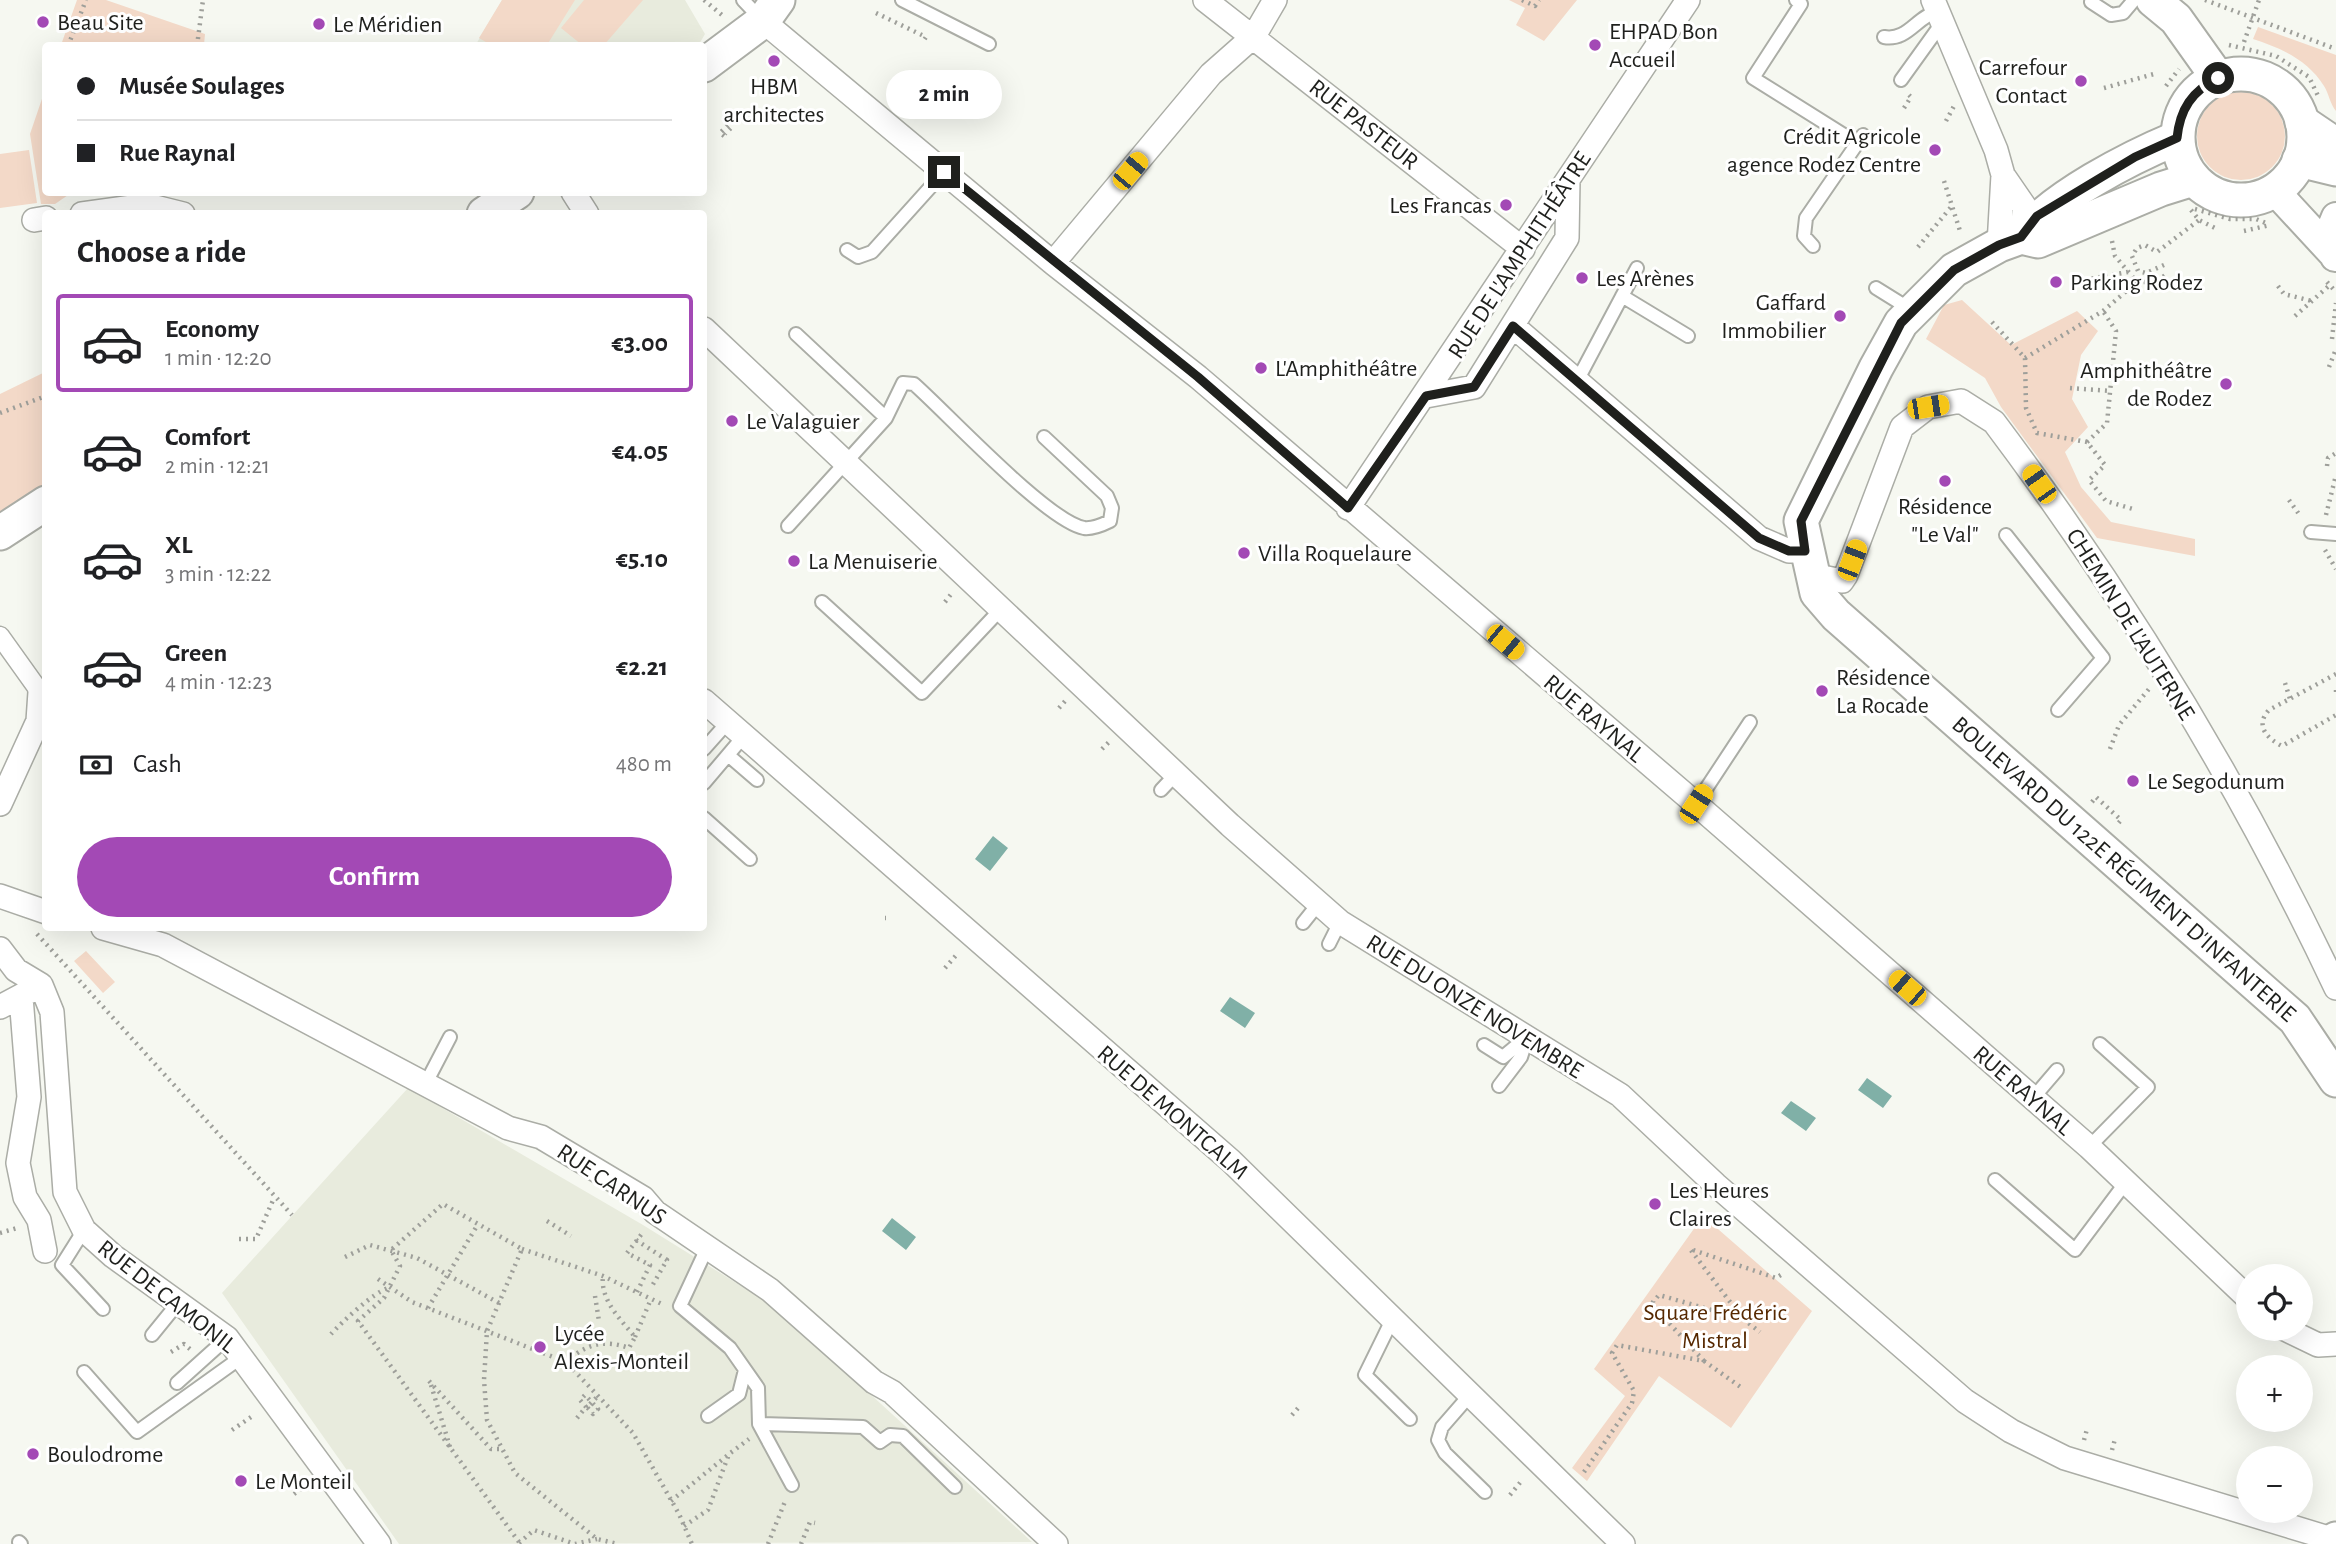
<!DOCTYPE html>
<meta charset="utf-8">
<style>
body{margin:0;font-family:"Alegreya Sans",sans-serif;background:#f2f2f2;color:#202124;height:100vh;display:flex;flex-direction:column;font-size:26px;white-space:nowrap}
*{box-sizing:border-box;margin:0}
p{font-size:23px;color:#757577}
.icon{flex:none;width:38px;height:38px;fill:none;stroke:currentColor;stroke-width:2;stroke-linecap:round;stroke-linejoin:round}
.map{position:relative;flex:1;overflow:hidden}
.side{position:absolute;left:42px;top:210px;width:665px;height:721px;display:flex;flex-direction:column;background:#fff;border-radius:7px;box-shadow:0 7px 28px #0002}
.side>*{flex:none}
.banner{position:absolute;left:42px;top:42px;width:665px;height:154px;border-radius:7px;box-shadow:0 7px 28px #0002;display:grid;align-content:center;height:154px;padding:0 35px;background:#fff}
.fabs{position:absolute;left:2236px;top:1264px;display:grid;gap:14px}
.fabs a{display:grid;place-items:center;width:77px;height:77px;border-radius:50%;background:#fff;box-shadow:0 7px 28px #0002;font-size:35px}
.end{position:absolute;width:32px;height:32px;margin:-16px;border:9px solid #1f201d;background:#fff;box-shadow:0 0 0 4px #fff}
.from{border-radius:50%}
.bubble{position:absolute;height:49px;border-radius:24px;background:#fff;box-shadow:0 7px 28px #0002;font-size:23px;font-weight:600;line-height:49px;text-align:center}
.car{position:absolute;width:21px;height:42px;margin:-21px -10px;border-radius:9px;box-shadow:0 0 5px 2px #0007;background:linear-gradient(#f5c518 24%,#345 0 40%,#f5c518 0 76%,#345 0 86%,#f5c518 0)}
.banner b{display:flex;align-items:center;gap:24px;height:66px;font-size:26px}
.banner b+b{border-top:2px solid #e0e0e0}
.banner i{width:18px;height:18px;background:#202124}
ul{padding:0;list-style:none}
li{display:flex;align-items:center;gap:21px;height:98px;margin:0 14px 10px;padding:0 21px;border:4px solid transparent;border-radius:7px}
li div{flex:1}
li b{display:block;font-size:26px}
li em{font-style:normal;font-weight:600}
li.on{border-color:#a349b5}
li>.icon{width:63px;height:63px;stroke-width:1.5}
h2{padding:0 35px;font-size:32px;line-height:84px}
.pay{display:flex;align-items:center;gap:18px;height:77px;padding:0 35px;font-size:26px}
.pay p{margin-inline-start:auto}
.action{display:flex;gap:14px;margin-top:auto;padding:14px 35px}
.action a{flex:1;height:80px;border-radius:42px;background:#a349b5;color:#fff;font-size:28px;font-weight:600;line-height:80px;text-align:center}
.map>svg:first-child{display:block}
</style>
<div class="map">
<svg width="2336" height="1544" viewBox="0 0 2336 1544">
<rect width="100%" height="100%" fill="#f6f8f1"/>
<path fill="#e8ebdd" d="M502 0H685L705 34 698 46H475Z
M408 1088 643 1225 775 1307 1032 1542 399 1544 222 1293Z"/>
<path fill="#f3d9c8" d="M77 0H106L205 34 204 45H61Z
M502 0H575L547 45H491L479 38Z
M584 0H643L604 45H582L561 28Z
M1509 0H1577L1544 41 1516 25 1525 8Z
M2258 27 2336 55V111C2330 104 2329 94 2324 86 2308 60 2281 48 2253 39Z
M45 90 46 192 71 193 55 204H41L30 134Z
M2197 136a44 44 0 1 1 88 0a44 44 0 1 1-88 0Z
M29 150 37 203 0 208V154Z
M1962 300 2011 345 2077 311 2098 331 2081 355 2072 399 2088 427 2065 452 2081 487 2111 522 2195 539V556L2097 538 2001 407 1985 378 1926 339 1944 305Z
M45 372V484L0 513V394Z
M86 951 115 982 103 993 74 961Z
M1703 1216 1812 1311 1731 1428 1659 1376 1587 1481 1572 1468 1625 1396 1594 1369Z"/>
<path fill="#80b0a7" d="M993 836 1008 848 990 871 975 859Z
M1230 997 1255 1013 1245 1028 1220 1011Z
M1867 1078 1892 1096 1883 1108 1858 1090Z
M1791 1101 1816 1118 1806 1131 1781 1113Z
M892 1218 916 1237 906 1250 882 1231Z"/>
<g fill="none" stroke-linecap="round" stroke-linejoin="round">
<defs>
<path id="service" d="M743 0 762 20
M902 0 989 44
M1796 0 1801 4 1753 78 1844 135
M2091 2 2111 15 2123 13 2134 0
M1884 37C1908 41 1916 17 1938 11
M1901 80 1942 23
M1813 246 1804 236 1806 218 1863 135
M847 250 858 257 872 252 944 172
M1876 288 1913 311
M1622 296 1688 336
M796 334 886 418
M1577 381 1637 268
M788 526 886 418 903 383 914 384C948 414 1047 521 1084 528 1093 529 1102 525 1110 521L1112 508 1107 496 1044 437
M2311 532 2336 534
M2006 535 2103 658 2058 710
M822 602 922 693 1001 609
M704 749 728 722
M728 755 757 780
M704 783 744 736
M1161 790 1176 774
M1696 804 1750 722
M704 818 750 859
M1303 923 1319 903
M1329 944 1340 922
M1484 1045 1503 1057 1526 1038
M426 1083 450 1037
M1499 1086 1521 1057 1527 1038
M2033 1098 2057 1070
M2089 1147 2148 1087 2100 1044
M1995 1180 2075 1250 2126 1182
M84 1230 62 1265 103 1309
M707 1248 680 1306 730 1348 758 1388 759 1424 792 1485
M1392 1320 1365 1375 1410 1419
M152 1335 178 1303
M84 1372 137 1432 243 1356
M177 1383 227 1338
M1469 1396 1442 1427 1438 1440 1445 1453 1485 1492
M708 1416 739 1394 745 1370
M759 1424 863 1427 880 1442 890 1435 903 1436 955 1487
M19 1542 21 1544"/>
<path id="pedestrian" d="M0 636 40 692"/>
<path id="minor" d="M1205 0 1523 249
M1933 0 1996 150 2003 175 2025 207 2021 237
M763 21 1053 263 1198 377 1696 804 2089 1147 2249 1299
M573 192 587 214
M82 214 147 205 183 214
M34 220 46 218
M1999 245 2003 175
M1053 263 1211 74 1254 36 1275 0
M1513 326 1759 538 1789 551H1805
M704 329 1230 825 1340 922 1620 1095 1716 1185 1965 1401 2011 1431 2065 1458 2335 1540
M1426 396 1474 387 1567 238 1568 180
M1348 508 1688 0
M1812 575 1842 581 1846 575 1902 427 1928 407 1961 401 1994 422C2127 599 2242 789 2336 988
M704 701 1231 1161 1623 1544
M0 804 38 721 40 692
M0 896 46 912
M103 928 163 945 508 1128 541 1137 643 1198 655 1212 770 1290 874 1382 892 1392 1056 1544
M0 949 16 970 41 985 52 1012 65 1192 84 1230 113 1256 227 1338 379 1544
M21 997 29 1097 18 1163 25 1197 39 1220 45 1251
M0 1007 32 990
M2283 1328 2318 1345 2336 1344"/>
<path id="tertiary" d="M2274 190 2336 257
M2335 257 2331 229 2336 217"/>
<g id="secondary">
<path d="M2153 0 2176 19 2218 78"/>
<path d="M704 65 763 21 778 0"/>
<circle cx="2241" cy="137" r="63"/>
<path d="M2302 122 2336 145"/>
<path d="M2299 160 2336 169"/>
<path id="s1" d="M2193 179 2161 189 2038 241 2021 237 1999 245 1954 270 1901 323 1876 368 1801 521 1817 593 1836 615 2295 1019 2336 1080"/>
<path d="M484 214 517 192"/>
<path d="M2021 237C2053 197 2129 158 2177 138"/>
<path d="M0 533 46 503"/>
<path d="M2332 1544 2336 1539"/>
</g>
</defs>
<use href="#service" stroke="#abada6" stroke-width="16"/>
<use href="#pedestrian" stroke="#abada6" stroke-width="21"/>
<use href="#minor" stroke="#abada6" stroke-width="26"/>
<use href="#tertiary" stroke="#abada6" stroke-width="32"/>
<use href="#secondary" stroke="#abada6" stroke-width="37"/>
<path stroke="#9e9f9a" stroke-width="4.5" stroke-dasharray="2 5" stroke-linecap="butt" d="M704 0 722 15
M1522 0 1535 6 1539 0
M2205 0 2336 49
M876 13 926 37 924 40
M2244 42 2259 0
M2229 45 2276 56 2309 77 2319 98
M68 46 86 0
M197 46 203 0
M2166 86 2179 69
M2104 88 2154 74
M1904 108 1911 97 1909 95
M1946 121 1954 106
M724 136 720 133 728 125 731 128 725 134
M1944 181 1961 234
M2195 209 2230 219H2256L2268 224
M2191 210 2199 220 2215 228
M2244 231 2270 225
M2112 241 2115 256 2137 282H2155L2167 274
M1918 247 1951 207
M2164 265 2146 273 2138 271 2132 256 2137 248 2145 245 2157 252 2199 220
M2078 281 2128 272
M2327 282 2336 292
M2278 286 2284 294 2312 301
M2295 316 2331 284
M1992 322 2025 358 2026 408 2037 433 2087 442 2105 465 2089 480 2106 501 2133 509
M2332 339 2336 303
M2025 358 2103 311 2137 282
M2329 367 2336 349
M2070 388 2111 391
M0 413 46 396
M2087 442 2107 423 2116 331 2103 311
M2327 466 2328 458 2336 453
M2289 500 2301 517
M2326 515 2336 475
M2325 550 2336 569
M945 602 952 593
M2336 674 2269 710C2255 725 2266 738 2282 746L2336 715
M2285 683 2290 699
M2336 690V693
M1059 708 1066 700
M1102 749 1110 741
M2110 749 2119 725 2149 689
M2092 802 2096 797 2121 820 2116 826
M885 918H886
M37 934 292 1215
M945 968 958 953
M547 1221 571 1236
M0 1233 17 1228
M239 1239H256L274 1198
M636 1240 667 1260 652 1286
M522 1249 603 1276 664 1305
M345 1257 370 1245 417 1258 499 1303
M378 1279 412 1302 566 1362 633 1433 679 1514 692 1544
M637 1292 650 1265 627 1253 644 1231
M595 1296 599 1321
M428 1308 478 1224
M1743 1319 1760 1332
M331 1334C343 1321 373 1293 388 1288
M635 1337 651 1299
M171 1352 184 1344 190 1349
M1704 1361 1742 1388
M566 1362C586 1344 604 1339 629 1348L635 1337C621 1320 600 1300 603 1276
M429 1381 491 1449H501
M431 1385 450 1447
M1292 1415 1299 1407
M577 1418 586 1407 580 1400 585 1395 598 1409 593 1414 587 1407 598 1396
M232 1430 254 1415
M2084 1440 2087 1429
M2112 1450 2115 1439
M1584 1472 1632 1403 1634 1391 1612 1353 1617 1345 1704 1361 1658 1311 1653 1302 1659 1295 1743 1319 1690 1249 1776 1278 1784 1273
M294 1494 308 1484
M1510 1495 1523 1479
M671 1501 728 1455
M684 1526 708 1510 729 1454 749 1439
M519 1542 358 1321 384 1298 400 1266 391 1250 443 1204 522 1249 487 1331 484 1380 487 1420 515 1473 597 1539 618 1544
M519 1543 534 1530 575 1544 597 1539
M768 1544 786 1499
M801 1544 810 1522 815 1523"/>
<use href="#service" stroke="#fff" stroke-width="12"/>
<use href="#pedestrian" stroke="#fff" stroke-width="18"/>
<use href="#minor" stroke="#fff" stroke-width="23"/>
<use href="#tertiary" stroke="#fff" stroke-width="28"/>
<use href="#secondary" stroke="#fff" stroke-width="33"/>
</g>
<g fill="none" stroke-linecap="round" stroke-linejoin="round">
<path stroke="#1f201d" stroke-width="9" d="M944 172 1198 377 1348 508 1426 396 1474 387 1513 326 1759 538 1789 551H1805L1801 521 1901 323 1954 270 1999 245 2021 237 2037 216 2135 157 2177 138C2180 109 2192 91 2218 78"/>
</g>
<g fill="#a349b5" stroke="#fff" stroke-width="2.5">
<circle cx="43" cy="22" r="7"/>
<circle cx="319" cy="24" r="7"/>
<circle cx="1595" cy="45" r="7"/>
<circle cx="774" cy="61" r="7"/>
<circle cx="2081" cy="81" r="7"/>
<circle cx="1935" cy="150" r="7"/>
<circle cx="1506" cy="205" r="7"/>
<circle cx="1582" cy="278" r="7"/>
<circle cx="2056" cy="282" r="7"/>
<circle cx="1840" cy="316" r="7"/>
<circle cx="1261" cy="368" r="7"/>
<circle cx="2226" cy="384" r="7"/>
<circle cx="732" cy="421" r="7"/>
<circle cx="1945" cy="481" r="7"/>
<circle cx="1244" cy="553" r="7"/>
<circle cx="794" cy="561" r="7"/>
<circle cx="1822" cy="691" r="7"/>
<circle cx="2133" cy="781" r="7"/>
<circle cx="1655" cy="1204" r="7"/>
<circle cx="540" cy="1347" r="7"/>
<circle cx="33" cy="1454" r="7"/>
<circle cx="241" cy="1481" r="7"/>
</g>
<g text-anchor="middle" stroke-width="6" stroke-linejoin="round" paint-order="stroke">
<g font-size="24" fill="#1f201d" stroke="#fff" text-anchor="start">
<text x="57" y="30">Beau Site</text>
<text x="333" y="32">Le Méridien</text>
<text x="1609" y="39">EHPAD Bon<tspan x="1609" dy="28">Accueil</tspan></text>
<text x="2067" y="75" text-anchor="end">Carrefour<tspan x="2067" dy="28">Contact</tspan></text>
<text x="774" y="94" text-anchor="middle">HBM<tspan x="774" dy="28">architectes</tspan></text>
<text x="1921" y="144" text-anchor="end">Crédit Agricole<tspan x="1921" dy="28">agence Rodez Centre</tspan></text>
<text x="1492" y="213" text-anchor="end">Les Francas</text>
<text x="1596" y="286">Les Arènes</text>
<text x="2070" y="290">Parking Rodez</text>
<text x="1826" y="310" text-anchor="end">Gaffard<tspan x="1826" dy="28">Immobilier</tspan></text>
<text x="1275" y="376">L'Amphithéâtre</text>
<text x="2212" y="378" text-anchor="end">Amphithéâtre<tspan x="2212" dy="28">de Rodez</tspan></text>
<text x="746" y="429">Le Valaguier</text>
<text x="1945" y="514" text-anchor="middle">Résidence<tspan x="1945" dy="28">"Le Val"</tspan></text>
<text x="1258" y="561">Villa Roquelaure</text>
<text x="808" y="569">La Menuiserie</text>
<text x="1836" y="685">Résidence<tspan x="1836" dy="28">La Rocade</tspan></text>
<text x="2147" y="789">Le Segodunum</text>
<text x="1669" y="1198">Les Heures<tspan x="1669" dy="28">Claires</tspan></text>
<text x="554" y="1341">Lycée<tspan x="554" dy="28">Alexis-Monteil</tspan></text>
<text x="47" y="1462">Boulodrome</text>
<text x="255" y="1489">Le Monteil</text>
</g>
<g font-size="24" fill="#1f201d" stroke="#fff">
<text transform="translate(1364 124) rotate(38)" y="8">RUE PASTEUR</text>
<text transform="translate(1519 255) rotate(-57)" y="8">RUE DE L'AMPHITHÉÂTRE</text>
<text transform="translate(2131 624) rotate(58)" y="8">CHEMIN DE L'AUTERNE</text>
<text transform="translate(1594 718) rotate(40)" y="8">RUE RAYNAL</text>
<text dy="8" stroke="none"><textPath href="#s1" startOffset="1043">BOULEVARD DU 122E RÉGIMENT D'INFANTERIE</textPath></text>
<text transform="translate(1475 1006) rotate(32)" y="8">RUE DU ONZE NOVEMBRE</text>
<text transform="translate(2023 1090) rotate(41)" y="8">RUE RAYNAL</text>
<text transform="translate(1173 1112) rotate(41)" y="8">RUE DE MONTCALM</text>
<text transform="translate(612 1184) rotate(34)" y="8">RUE CARNUS</text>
<text transform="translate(167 1296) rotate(38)" y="8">RUE DE CAMONIL</text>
</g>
<g font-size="24" fill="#562800" stroke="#fff">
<text x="1715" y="1320">Square Frédéric<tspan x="1715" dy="28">Mistral</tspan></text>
</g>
</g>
</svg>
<div class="fabs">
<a><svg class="icon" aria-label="locate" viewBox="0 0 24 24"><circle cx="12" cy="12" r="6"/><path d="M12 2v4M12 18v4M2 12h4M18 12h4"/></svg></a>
<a>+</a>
<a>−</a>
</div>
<i class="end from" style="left:2218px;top:78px"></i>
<i class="end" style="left:944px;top:172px"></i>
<div class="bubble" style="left:886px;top:70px;width:116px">2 min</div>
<i class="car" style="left:1130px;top:171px;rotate:40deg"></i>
<i class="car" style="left:1928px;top:407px;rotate:81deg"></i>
<i class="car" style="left:2039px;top:484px;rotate:325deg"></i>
<i class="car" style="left:1852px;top:560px;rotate:21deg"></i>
<i class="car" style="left:1505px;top:642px;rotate:130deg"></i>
<i class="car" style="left:1696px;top:804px;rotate:33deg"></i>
<i class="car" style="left:1907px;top:988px;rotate:311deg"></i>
<div class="banner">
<b><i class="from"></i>Musée Soulages</b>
<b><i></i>Rue Raynal</b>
</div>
<section class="side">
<h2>Choose a ride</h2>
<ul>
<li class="on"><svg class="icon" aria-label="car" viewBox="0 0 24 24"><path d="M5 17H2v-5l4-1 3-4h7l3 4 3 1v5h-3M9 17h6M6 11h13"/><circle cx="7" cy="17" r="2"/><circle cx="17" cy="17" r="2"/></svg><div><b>Economy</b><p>1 min · 12:20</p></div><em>€3.00</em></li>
<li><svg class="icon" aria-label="car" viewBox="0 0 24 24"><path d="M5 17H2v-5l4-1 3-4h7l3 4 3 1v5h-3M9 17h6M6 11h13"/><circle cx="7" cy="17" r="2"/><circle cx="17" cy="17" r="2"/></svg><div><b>Comfort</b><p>2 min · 12:21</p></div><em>€4.05</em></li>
<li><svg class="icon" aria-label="car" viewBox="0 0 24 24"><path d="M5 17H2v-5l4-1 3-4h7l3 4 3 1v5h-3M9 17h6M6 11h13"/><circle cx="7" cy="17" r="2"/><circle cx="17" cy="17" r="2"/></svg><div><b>XL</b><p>3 min · 12:22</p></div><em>€5.10</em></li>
<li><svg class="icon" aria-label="car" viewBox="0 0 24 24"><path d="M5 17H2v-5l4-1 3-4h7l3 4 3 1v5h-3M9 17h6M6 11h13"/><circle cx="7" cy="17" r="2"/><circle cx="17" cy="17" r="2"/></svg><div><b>Green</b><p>4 min · 12:23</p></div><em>€2.21</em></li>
</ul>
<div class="pay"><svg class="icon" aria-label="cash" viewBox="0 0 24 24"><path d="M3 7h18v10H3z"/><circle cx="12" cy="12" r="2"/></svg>Cash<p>480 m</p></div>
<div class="action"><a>Confirm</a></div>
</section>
</div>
